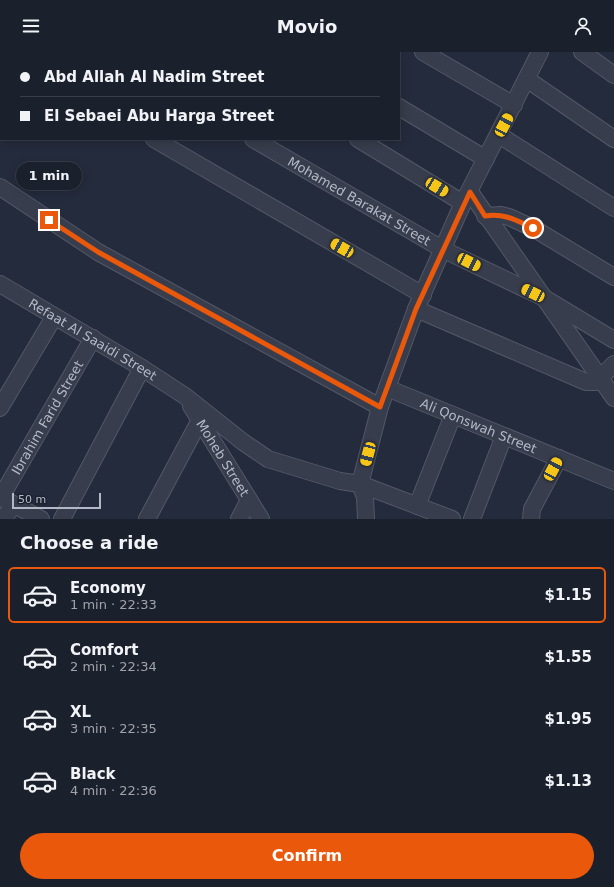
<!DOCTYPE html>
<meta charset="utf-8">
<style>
body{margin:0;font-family:"DejaVu Sans",sans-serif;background:#242835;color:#f1f3f6;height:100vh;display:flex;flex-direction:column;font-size:15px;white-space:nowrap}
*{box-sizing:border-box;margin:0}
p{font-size:13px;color:#a0a3aa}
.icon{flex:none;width:22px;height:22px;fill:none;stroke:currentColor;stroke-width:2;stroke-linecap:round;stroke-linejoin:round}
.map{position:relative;height:467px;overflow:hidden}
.details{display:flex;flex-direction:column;background:#1b202d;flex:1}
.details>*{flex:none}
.hud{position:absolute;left:0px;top:0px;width:400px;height:88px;box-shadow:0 2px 10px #0003,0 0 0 1px #393e49;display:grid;align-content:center;height:88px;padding:0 20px;background:#1b202d}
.scale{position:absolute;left:12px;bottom:10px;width:89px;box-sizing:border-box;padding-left:4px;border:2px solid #b3b8c7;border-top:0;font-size:11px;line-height:14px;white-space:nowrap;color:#b3b8c7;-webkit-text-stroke:3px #1d2231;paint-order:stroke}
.end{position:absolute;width:18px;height:18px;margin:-9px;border:5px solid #ea580c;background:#fff;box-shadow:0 0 0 2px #fff}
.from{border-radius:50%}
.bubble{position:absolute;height:28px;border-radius:14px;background:#1b202d;box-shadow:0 2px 10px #0003,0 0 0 1px #393e49;font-size:13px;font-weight:800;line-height:28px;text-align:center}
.car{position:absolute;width:12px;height:24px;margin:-12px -6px;border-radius:5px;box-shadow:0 0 3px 1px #0007;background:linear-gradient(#f5c518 24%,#345 0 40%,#f5c518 0 76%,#345 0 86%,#f5c518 0)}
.hud b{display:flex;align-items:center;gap:14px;height:38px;font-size:15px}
.hud b+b{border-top:1px solid #393e49}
.hud i{width:10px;height:10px;background:#f1f3f6}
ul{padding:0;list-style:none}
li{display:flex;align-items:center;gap:12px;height:56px;margin:0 8px 6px;padding:0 12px;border:2px solid transparent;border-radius:6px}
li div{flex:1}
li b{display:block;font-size:15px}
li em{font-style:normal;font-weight:800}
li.selected{border-color:#ea580c}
li>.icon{width:36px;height:36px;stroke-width:1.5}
h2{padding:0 20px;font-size:18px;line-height:48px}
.action{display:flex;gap:8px;margin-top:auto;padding:8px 20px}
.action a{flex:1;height:46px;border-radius:24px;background:#ea580c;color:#fff;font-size:16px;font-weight:800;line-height:46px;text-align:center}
header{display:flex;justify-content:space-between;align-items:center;height:52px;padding:0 20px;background:#1b202d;font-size:18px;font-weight:800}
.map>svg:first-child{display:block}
</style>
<header><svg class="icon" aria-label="menu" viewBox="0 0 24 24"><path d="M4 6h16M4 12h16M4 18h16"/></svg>Movio<svg class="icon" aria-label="person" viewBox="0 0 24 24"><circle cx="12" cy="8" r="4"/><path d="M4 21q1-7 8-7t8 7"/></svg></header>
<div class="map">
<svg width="614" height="467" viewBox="0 0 614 467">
<rect width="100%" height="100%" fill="#242b3c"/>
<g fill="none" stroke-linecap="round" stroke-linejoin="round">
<defs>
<g id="minor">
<path d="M4 0 6 1"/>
<path d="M104 0 106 1"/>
<path d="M215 0 216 1"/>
<path d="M308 0 310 1"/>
<path d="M423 0 514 53"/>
<path d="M582 0 614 23"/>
<path d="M528 28 614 87"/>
<path d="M399 55 486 107"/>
<path d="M499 83 614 156"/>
<path d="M154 87 423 243"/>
<path id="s1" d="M253 87 444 198 546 247 614 288"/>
<path d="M358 87 463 151"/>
<path d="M0 135 98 200 380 355"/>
<path d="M470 140 614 346"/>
<path d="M485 164 501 163 509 165 533 176 614 225"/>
<path id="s2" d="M0 232 142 316 185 344 243 390 268 407 340 429 360 432 452 467"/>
<path d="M416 257 586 330H596L614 312"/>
<path id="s3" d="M387 336 614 429"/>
<path id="s4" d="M191 354 261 467"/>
<path d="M0 356 54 265"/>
<path d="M0 445 41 467"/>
<path id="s5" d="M1 445 93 286"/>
<path d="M417 454 453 363"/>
<path d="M3 467 14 453"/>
<path d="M62 467 142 316"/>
<path d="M147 467 200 368"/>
<path d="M239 467 249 448"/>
<path d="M366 467 365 445 360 432 380 355 416 257 463 151 540 0"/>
<path d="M472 467 504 384"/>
<path d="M531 467 532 457 559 406"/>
</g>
</defs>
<use href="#minor" stroke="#535867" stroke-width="18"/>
<use href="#minor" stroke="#373d4c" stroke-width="16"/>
</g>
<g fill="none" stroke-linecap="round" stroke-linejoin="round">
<path stroke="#ea580c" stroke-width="5" d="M49 168 98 200 380 355 416 257 470 140 485 164C504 161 516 168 533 176"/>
</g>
<g text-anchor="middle" stroke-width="3" stroke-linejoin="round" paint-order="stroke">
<g font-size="13" fill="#b3b8c7" stroke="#1d2231">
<text dy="5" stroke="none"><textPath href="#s1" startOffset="123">Mohamed Barakat Street</textPath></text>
<text dy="5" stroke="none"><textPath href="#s2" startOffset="108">Refaat Al Saaidi Street</textPath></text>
<text dy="5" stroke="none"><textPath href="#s5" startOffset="92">Ibrahim Farid Street</textPath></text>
<text dy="5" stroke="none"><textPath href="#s3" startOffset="99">Ali Qonswah Street</textPath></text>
<text dy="5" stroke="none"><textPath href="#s4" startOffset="61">Moheb Street</textPath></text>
</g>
</g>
</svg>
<div class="scale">50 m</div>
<i class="end from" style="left:533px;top:176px"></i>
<i class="end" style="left:49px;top:168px"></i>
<div class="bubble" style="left:16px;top:110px;width:66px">1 min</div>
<i class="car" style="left:504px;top:73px;rotate:28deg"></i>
<i class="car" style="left:437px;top:135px;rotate:121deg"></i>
<i class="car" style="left:342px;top:196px;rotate:300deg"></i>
<i class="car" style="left:469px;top:210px;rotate:116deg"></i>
<i class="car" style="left:533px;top:241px;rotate:296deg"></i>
<i class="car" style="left:368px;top:402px;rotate:195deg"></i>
<i class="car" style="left:553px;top:417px;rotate:28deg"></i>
<div class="hud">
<b><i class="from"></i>Abd Allah Al Nadim Street</b>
<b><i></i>El Sebaei Abu Harga Street</b>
</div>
</div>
<section class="details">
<h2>Choose a ride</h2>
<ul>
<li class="selected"><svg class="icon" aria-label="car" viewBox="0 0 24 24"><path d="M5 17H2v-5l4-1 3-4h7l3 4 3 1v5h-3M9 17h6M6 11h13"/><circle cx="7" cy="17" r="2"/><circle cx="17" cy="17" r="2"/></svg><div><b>Economy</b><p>1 min · 22:33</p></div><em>$1.15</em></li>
<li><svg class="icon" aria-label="car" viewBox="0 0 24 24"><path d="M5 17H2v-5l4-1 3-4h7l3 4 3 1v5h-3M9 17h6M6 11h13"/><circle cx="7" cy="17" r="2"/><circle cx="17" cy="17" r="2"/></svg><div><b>Comfort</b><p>2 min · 22:34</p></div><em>$1.55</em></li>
<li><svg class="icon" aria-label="car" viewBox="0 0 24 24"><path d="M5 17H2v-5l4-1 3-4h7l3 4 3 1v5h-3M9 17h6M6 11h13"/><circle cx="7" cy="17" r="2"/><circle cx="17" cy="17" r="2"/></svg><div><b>XL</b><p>3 min · 22:35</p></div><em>$1.95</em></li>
<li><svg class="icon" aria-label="car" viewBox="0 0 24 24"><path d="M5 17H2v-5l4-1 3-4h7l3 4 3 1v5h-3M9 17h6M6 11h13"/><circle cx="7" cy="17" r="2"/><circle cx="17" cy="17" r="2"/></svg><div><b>Black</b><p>4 min · 22:36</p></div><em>$1.13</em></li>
</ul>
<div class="action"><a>Confirm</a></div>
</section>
